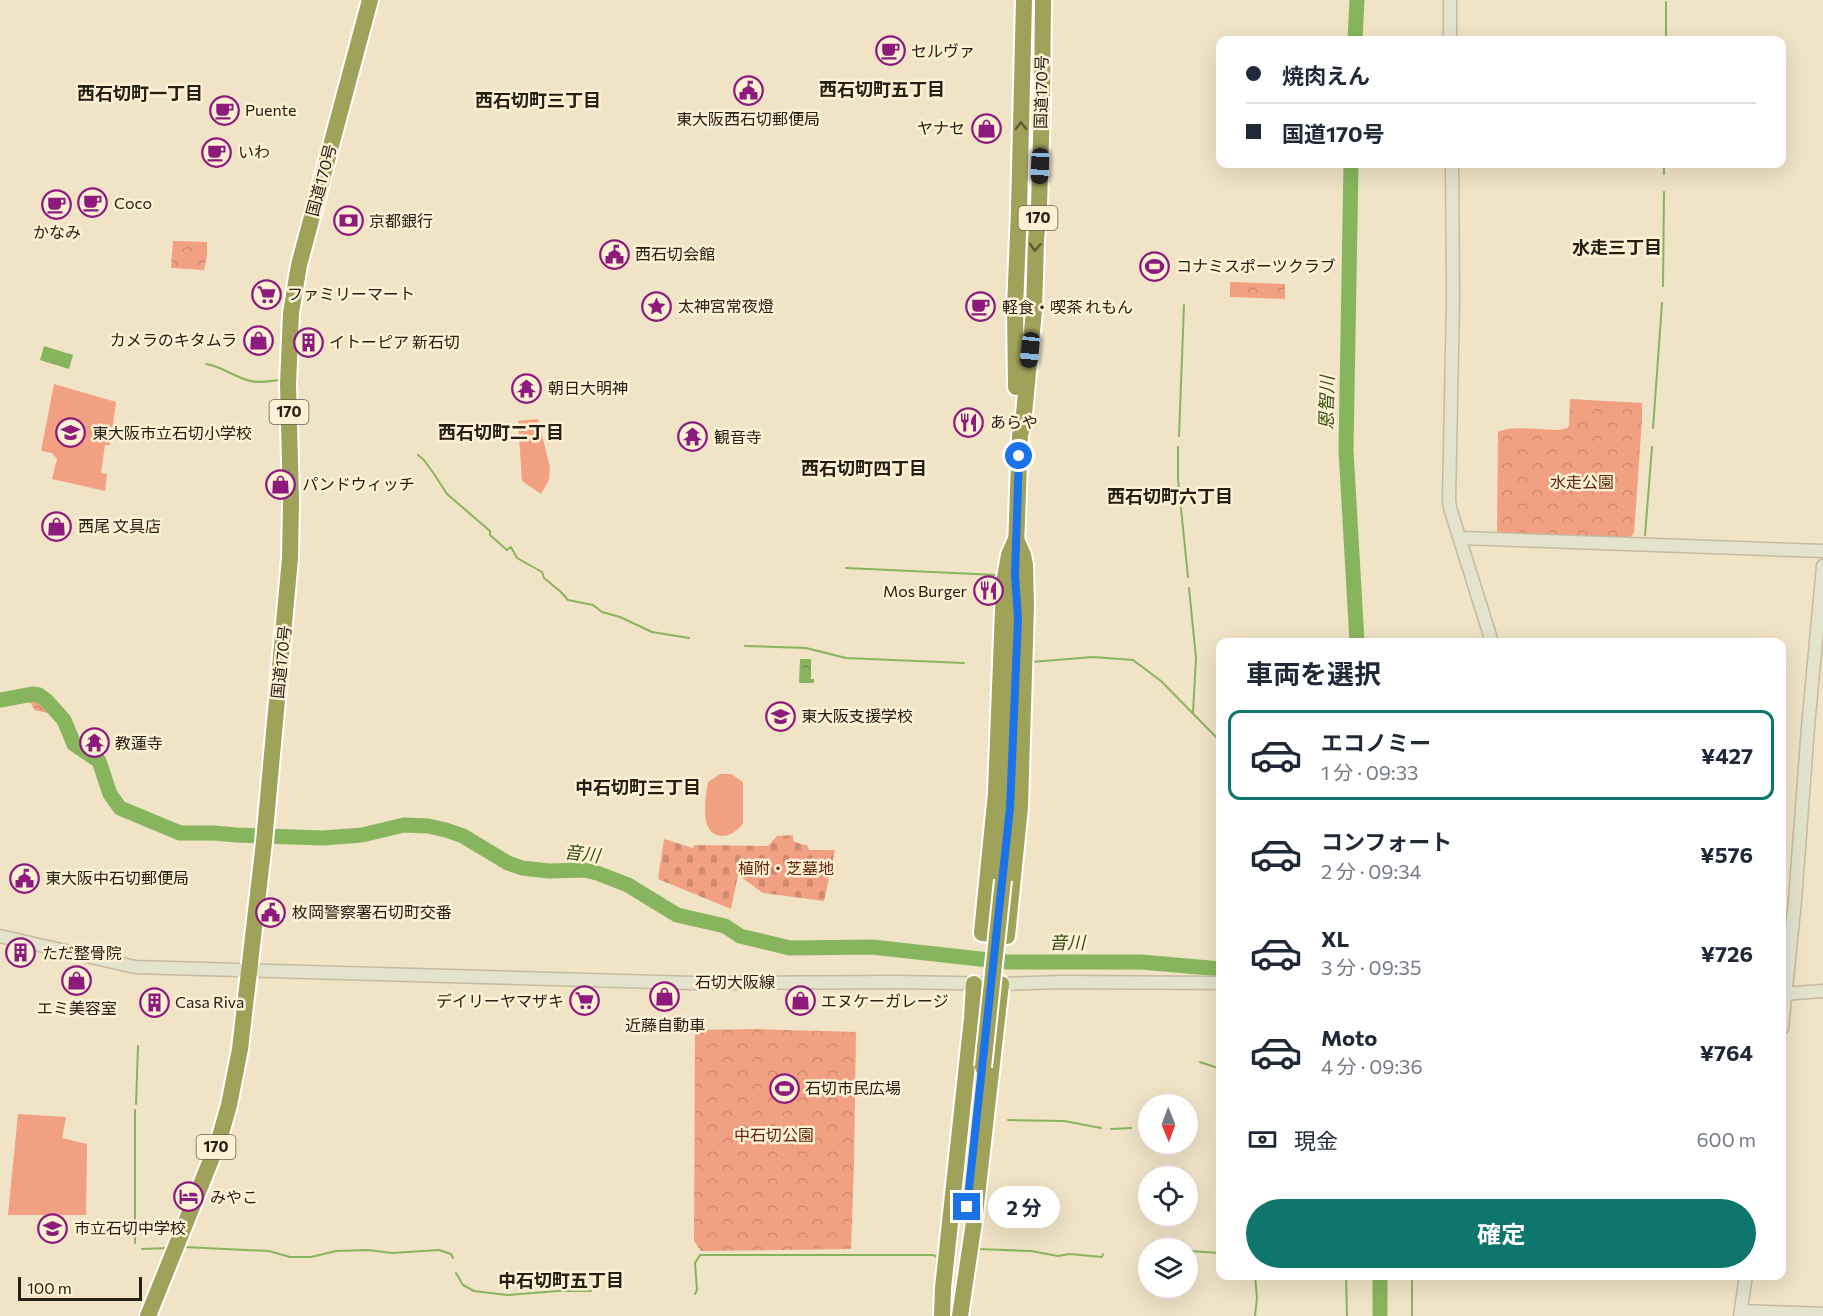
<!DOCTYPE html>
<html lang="ja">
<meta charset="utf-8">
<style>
body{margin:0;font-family:Commissioner,"Noto Sans JP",sans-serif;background:#f6f6f7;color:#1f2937;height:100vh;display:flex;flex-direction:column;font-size:22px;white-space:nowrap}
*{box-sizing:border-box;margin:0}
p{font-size:20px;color:#747a83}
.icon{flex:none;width:33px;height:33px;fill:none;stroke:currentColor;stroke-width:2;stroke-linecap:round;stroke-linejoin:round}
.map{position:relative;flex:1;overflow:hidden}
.panel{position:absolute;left:1216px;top:638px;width:570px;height:642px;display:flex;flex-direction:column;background:#fff;border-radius:12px;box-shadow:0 6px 24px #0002}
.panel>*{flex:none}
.guide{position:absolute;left:1216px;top:36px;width:570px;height:132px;border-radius:12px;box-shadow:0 6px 24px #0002;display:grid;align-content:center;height:132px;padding:0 30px;background:#fff}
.needle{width:39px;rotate:179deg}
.tools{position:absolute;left:1138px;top:1094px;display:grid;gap:12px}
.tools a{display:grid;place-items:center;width:60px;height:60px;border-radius:50%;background:#fff;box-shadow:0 6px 24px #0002;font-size:30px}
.scale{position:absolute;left:18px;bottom:15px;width:124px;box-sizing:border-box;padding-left:6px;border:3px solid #252015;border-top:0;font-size:16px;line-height:21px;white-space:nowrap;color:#252015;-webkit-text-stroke:4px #fdf0d3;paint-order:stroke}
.end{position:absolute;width:27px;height:27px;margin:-14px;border:8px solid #1a73e8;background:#fff;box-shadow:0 0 0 3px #fff}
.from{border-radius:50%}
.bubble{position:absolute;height:42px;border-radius:21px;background:#fff;box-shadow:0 6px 24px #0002;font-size:20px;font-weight:700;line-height:42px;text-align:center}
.car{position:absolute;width:18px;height:36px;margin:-18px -9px;border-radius:8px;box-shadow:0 0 4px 2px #0007;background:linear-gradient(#222 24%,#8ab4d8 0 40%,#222 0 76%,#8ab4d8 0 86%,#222 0)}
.guide b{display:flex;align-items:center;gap:21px;height:57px;font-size:22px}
.guide b+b{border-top:2px solid #e0e1e3}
.guide i{width:15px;height:15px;background:#1f2937}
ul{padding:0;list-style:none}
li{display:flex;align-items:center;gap:18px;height:90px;margin:0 12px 9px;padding:0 18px;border:3px solid transparent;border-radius:12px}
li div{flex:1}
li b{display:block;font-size:22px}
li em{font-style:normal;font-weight:700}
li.selected{border-color:#0f766e}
li>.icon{width:54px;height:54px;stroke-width:1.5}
h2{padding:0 30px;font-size:27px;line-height:72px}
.pay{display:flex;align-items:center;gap:15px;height:66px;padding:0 30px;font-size:22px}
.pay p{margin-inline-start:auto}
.action{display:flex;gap:12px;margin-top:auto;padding:12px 30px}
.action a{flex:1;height:69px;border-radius:36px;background:#0f766e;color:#fff;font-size:24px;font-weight:700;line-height:69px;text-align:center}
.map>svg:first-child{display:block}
</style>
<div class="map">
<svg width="1823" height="1316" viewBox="0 0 1823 1316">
<defs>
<pattern id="cemetery-stones" width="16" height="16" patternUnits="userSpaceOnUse" patternTransform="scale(1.5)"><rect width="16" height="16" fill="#f1a182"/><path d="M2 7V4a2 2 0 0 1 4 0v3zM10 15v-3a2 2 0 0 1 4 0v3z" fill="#ce8a6f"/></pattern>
<pattern id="park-crowns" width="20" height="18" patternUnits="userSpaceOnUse" patternTransform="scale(1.5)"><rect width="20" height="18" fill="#f1a182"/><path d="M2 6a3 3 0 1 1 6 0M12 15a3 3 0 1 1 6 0" fill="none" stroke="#ce8a6f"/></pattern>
<pattern id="water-ripples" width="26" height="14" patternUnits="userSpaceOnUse" patternTransform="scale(1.5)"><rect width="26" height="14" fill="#87b55d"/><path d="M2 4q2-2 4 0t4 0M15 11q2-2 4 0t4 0" fill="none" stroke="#6e934c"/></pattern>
</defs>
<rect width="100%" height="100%" fill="#f0e3c6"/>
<path fill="#f1a182" d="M54 384 116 402 110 445H105L101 473 107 474 105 491 52 479 57 459 52 453 41 451Z
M538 419 550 467 549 480 541 494 522 481 518 421Z
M720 774H731L743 782V823C734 838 711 843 706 821 704 812 706 792 708 782Z
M18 1114 66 1117 62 1138 87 1144 86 1215H8Z"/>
<path fill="url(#cemetery-stones)" d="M793 835V841L801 844 807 845 809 850H835L824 901 763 893 738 875 731 909 658 879 664 839 693 848 694 845 768 846 777 836Z"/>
<path fill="url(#park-crowns)" d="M173 241 207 242V256L204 270 171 268Z
M1230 282 1285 284V299L1230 297Z
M1570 399 1642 403V420L1634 533 1628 539 1497 535 1498 432C1511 425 1543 430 1559 430L1567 428 1569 425Z
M35 697 47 704 56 715 35 710 27 698Z
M755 1029 856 1032 854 1163 851 1249 701 1251 694 1241 695 1030Z"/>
<path fill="url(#water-ripples)" d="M44 346 73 355 69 369 40 360Z
M800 659H811V679H814V683H799Z"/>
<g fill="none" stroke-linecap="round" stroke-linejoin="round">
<path stroke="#87b55d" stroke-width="2" d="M1666 40V2
M1664 174V164
M1663 286 1664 192
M206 364C221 366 233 376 247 380 257 384 270 381 281 380
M1653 428 1662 303
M1179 436 1184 305
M1178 447V479L1188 577
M418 455 424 460 434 474 447 494 490 531V535L507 550 511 547 517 558 542 572 544 578 561 592 568 600 593 605 602 612 620 617 652 632 689 638
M1645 535 1652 447
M846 568 997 575
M1189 588 1196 658 1193 713
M745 646 806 648 846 658 964 663
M1031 662 1093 657 1133 660 1161 681 1221 742
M1200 1062 1221 1069
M136 1104 138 1046
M135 1110V1243
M1008 1120 1064 1121 1101 1128
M1111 1129 1131 1128
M184 1247 269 1251 290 1257H311L336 1251 368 1250 392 1253 439 1250 451 1254 453 1258
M142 1249 169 1248
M977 1249 1031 1251 1058 1256 1070 1254 1102 1257 1103 1254
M1188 1251 1221 1253
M456 1273 463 1285 474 1291 507 1295 558 1291H591
M1346 1275 1347 1316
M695 1294 697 1290 695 1263 700 1255H932L936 1256 937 1259 933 1316
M1255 1316 1257 1298 1255 1275
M1412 1316V1275"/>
<path stroke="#87b55d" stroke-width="15" d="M1355 40 1357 0
M1351 164 1346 450 1357 642
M0 700 33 694 39 695 46 700 64 720 74 744 99 761 110 794 120 808 180 833H214L236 835 323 838 362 835 404 825 428 826 446 830 463 836 508 863 522 868 549 871 584 870 597 873 628 885 677 915 725 926 740 936 790 948 872 947 1007 962H1141L1221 969
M1380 1316V1275"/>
<defs>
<path id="secondary" d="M1450 0V40
M1452 164 1453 299 1449 500 1450 508 1492 642
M1460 538 1823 551
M0 936 135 967 693 983 899 982 1001 984 1061 982 1221 983
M1782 994 1823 991
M1782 1028 1795 900 1808 727 1823 566
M1741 1311 1823 1314
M1740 1316 1746 1275"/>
<path id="highway" d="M1016 387 1015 308 1019 210 1024 0
M1016 539 1023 555 1025 565 1026 606 1020 807 1007 936 982 933 996 793 1004 583 1009 555Z
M1003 880 1013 765 1018 619 1015 575 1020 435 1023 424 1034 311 1036 241 1039 206 1042 104 1043 0
M148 1316 219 1140 229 1105 240 1049 264 842 290 558 291 501 288 384 291 313 299 265 370 0
M942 1316 943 1288 972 1018 974 984
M960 1316 974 1222 1001 984"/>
</defs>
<use href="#secondary" stroke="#c6ba9e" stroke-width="15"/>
<use href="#highway" stroke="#fff" stroke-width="20"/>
<use href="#secondary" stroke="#e3e3ce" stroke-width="12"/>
<use href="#highway" stroke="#a1a25a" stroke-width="16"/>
<defs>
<path id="highway-bridge" d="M983 1067 1003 880"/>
</defs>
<use href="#highway-bridge" stroke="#fff" stroke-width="20" stroke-linecap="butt"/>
<use href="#highway-bridge" stroke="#a1a25a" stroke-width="16"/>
</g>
<defs><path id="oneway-chevron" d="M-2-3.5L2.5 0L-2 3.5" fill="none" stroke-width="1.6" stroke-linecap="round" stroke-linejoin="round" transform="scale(1.5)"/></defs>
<g stroke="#5d5a34">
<use href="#oneway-chevron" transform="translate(1021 126) rotate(-90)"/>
<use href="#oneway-chevron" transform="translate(1035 247) rotate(93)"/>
</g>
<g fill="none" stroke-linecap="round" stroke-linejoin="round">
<path stroke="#1a73e8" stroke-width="8" d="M967 1207 1010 808 1018 619 1015 575 1019 456"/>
</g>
<defs>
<symbol id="cafe-ring" viewBox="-11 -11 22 22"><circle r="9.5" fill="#fdf0d3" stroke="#8c1b7d" stroke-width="1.5"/><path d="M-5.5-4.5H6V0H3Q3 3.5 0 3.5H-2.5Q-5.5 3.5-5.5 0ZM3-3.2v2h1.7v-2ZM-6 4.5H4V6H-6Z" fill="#8c1b7d"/></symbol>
<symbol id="civic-ring" viewBox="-11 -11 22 22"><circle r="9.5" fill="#fdf0d3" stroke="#8c1b7d" stroke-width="1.5"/><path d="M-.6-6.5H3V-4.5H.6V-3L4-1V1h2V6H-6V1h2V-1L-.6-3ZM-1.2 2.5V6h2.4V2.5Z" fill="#8c1b7d"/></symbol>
<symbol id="shop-ring" viewBox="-11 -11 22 22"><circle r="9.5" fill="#fdf0d3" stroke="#8c1b7d" stroke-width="1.5"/><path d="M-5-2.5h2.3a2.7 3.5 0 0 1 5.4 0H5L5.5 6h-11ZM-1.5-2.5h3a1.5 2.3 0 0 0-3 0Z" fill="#8c1b7d"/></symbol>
<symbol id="bank-ring" viewBox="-11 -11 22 22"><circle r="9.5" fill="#fdf0d3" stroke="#8c1b7d" stroke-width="1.5"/><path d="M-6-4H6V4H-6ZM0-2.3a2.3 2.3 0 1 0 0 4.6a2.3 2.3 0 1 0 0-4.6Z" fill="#8c1b7d"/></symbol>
<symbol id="stadium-ring" viewBox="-11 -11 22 22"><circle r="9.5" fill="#fdf0d3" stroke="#8c1b7d" stroke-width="1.5"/><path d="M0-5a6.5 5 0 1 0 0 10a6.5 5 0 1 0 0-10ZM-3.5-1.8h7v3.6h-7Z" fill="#8c1b7d"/></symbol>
<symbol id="supermarket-ring" viewBox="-11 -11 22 22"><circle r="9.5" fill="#fdf0d3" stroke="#8c1b7d" stroke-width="1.5"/><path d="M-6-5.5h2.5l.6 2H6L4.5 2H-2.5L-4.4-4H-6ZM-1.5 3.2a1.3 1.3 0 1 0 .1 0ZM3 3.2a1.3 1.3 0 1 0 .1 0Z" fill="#8c1b7d"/></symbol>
<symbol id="sight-ring" viewBox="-11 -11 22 22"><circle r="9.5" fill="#fdf0d3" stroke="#8c1b7d" stroke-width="1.5"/><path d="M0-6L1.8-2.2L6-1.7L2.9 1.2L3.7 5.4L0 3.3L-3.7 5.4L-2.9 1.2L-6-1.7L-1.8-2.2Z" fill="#8c1b7d"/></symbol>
<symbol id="building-ring" viewBox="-11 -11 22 22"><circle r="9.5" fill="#fdf0d3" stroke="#8c1b7d" stroke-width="1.5"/><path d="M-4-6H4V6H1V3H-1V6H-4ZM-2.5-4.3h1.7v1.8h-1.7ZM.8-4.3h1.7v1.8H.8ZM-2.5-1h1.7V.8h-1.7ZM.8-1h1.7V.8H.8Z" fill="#8c1b7d"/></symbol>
<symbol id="temple-ring" viewBox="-11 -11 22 22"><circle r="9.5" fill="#fdf0d3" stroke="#8c1b7d" stroke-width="1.5"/><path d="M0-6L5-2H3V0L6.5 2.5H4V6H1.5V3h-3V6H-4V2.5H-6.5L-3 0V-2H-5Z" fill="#8c1b7d"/></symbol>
<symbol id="restaurant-ring" viewBox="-11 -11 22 22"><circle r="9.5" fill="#fdf0d3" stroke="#8c1b7d" stroke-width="1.5"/><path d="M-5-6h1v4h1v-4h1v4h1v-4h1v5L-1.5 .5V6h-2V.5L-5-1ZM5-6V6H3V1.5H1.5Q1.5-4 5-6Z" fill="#8c1b7d"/></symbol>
<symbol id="school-ring" viewBox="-11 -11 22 22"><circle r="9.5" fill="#fdf0d3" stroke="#8c1b7d" stroke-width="1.5"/><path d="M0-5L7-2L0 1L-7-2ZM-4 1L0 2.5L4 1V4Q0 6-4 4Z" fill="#8c1b7d"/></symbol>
<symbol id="hotel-ring" viewBox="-11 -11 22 22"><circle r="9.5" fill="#fdf0d3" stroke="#8c1b7d" stroke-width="1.5"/><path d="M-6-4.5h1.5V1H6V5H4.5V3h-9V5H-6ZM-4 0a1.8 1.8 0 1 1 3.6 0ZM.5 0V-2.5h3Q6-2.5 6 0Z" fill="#8c1b7d"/></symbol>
</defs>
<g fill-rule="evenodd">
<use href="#cafe-ring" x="874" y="34" width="33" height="33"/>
<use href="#civic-ring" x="732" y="74" width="33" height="33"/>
<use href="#cafe-ring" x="208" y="94" width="33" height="33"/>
<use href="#shop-ring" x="970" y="112" width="33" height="33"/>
<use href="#cafe-ring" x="200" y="136" width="33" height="33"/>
<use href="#cafe-ring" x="76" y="186" width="33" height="33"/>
<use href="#cafe-ring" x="40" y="188" width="33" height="33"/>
<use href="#bank-ring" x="332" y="204" width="33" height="33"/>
<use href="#civic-ring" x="598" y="238" width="33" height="33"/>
<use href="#stadium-ring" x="1138" y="250" width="33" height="33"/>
<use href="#supermarket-ring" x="250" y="278" width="33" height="33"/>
<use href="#sight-ring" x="640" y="290" width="33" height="33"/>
<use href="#cafe-ring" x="964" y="290" width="33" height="33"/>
<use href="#shop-ring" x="242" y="324" width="33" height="33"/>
<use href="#building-ring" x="292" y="326" width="33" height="33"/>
<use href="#temple-ring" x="510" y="372" width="33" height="33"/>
<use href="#restaurant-ring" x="952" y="406" width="33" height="33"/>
<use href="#school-ring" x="54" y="416" width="33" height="33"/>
<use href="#temple-ring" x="676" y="420" width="33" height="33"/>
<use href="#shop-ring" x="264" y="468" width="33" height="33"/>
<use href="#shop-ring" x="40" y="510" width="33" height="33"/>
<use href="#restaurant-ring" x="972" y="574" width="33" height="33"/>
<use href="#school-ring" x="764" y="700" width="33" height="33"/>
<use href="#temple-ring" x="78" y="726" width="33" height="33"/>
<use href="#civic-ring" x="8" y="862" width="33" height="33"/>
<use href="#civic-ring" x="254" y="896" width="33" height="33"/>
<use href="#building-ring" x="4" y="936" width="33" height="33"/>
<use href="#shop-ring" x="60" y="964" width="33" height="33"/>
<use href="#shop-ring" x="648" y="980" width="33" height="33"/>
<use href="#supermarket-ring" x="568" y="984" width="33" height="33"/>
<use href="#shop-ring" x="784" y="984" width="33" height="33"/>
<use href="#building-ring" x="138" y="986" width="33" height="33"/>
<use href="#stadium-ring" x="768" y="1072" width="33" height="33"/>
<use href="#hotel-ring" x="172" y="1180" width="33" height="33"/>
<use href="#school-ring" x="36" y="1212" width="33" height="33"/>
</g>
<g text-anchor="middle" stroke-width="5" stroke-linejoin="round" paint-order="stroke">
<g fill="#fdf0d3" stroke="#665e4e" stroke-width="1.5">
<rect x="1018.5" y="206" width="39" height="24" rx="4.5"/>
<rect x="269.5" y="400" width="39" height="24" rx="4.5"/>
<rect x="196.5" y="1135" width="39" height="24" rx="4.5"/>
</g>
<g font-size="15" font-weight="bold" fill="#252015">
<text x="1038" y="223">170</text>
<text x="289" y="417">170</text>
<text x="216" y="1152">170</text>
</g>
<g font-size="16" fill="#252015" stroke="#fdf0d3" text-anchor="start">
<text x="911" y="57">セルヴァ</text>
<text x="245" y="116">Puente</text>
<text x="748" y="125" text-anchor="middle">東大阪西石切郵便局</text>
<text x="965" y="134" text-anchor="end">ヤナセ</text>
<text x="238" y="158">いわ</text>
<text x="114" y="209">Coco</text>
<text x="369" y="227">京都銀行</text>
<text x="57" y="238" text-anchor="middle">かなみ</text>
<text x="635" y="260">西石切会館</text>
<text x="1176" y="272">コナミスポーツクラブ</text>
<text x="287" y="300">ファミリーマート</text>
<text x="678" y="312">太神宮常夜燈</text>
<text x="1002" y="313">軽食・喫茶 れもん</text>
<text x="237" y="346" text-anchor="end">カメラのキタムラ</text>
<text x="329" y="348">イトーピア 新石切</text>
<text x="548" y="394">朝日大明神</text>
<text x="990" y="428">あらや</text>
<text x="92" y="439">東大阪市立石切小学校</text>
<text x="714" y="443">観音寺</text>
<text x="302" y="490">パンドウィッチ</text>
<text x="78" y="532">西尾 文具店</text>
<text x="967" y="597" text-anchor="end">Mos Burger</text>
<text x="801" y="722">東大阪支援学校</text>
<text x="115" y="749">教蓮寺</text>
<text x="45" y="884">東大阪中石切郵便局</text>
<text x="292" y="918">枚岡警察署石切町交番</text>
<text x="42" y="959">ただ整骨院</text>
<text x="564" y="1007" text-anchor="end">デイリーヤマザキ</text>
<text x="821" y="1007">エヌケーガレージ</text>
<text x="175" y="1008">Casa Riva</text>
<text x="77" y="1014" text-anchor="middle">エミ美容室</text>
<text x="665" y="1031" text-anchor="middle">近藤自動車</text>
<text x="805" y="1094">石切市民広場</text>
<text x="210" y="1203">みやこ</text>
<text x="74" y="1234">市立石切中学校</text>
</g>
<g font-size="16" fill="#252015" stroke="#fdf0d3">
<text transform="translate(1041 92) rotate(-89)" y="6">国道170号</text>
<text transform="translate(321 180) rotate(-75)" y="6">国道170号</text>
<text transform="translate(281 662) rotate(-84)" y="6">国道170号</text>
<text x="735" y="988">石切大阪線</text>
</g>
<g font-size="16" fill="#5f2309" stroke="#fdf0d3">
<text x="1582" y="488">水走公園</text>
<text x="786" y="874">植附・芝墓地</text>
<text x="774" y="1141">中石切公園</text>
</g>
<g font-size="18" font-weight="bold" fill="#252015" stroke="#fdf0d3">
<text x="882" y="96">西石切町五丁目</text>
<text x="140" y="100">西石切町一丁目</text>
<text x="538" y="107">西石切町三丁目</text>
<text x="1617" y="254">水走三丁目</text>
<text x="501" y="439">西石切町二丁目</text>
<text x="864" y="475">西石切町四丁目</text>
<text x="1170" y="503">西石切町六丁目</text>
<text x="638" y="794">中石切町三丁目</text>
<text x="561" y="1287">中石切町五丁目</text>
</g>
<g font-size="18" font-style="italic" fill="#324f11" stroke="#fdf0d3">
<text transform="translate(1327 403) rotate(-89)" y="6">恩智川</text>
<text transform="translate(582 854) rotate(7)" y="6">音川</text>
<text x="1067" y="949">音川</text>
</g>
</g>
</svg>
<div class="tools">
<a><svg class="needle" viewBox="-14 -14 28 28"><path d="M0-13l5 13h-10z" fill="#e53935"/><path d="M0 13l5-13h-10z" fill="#747a83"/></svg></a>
<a><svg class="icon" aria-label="locate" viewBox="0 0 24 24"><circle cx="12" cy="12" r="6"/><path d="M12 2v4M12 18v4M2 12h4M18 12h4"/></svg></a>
<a><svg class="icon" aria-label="layers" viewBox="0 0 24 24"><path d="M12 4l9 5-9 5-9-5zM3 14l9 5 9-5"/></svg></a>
</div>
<div class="scale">100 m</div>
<i class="end from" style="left:1019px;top:456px"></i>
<i class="end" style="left:967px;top:1207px"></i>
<div class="bubble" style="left:988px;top:1186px;width:72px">2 分</div>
<i class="car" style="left:1040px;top:166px;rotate:182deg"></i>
<i class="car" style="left:1030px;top:350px;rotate:186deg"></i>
<div class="guide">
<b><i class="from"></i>焼肉えん</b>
<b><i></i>国道170号</b>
</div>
<section class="panel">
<h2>車両を選択</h2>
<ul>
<li class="selected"><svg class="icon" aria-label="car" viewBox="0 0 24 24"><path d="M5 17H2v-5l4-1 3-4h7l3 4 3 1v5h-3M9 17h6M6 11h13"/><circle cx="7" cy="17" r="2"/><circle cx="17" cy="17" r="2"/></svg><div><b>エコノミー</b><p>1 分 · 09:33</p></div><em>¥427</em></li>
<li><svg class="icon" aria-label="car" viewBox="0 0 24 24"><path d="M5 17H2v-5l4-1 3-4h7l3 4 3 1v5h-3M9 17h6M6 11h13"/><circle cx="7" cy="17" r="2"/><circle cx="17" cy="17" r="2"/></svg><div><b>コンフォート</b><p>2 分 · 09:34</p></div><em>¥576</em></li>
<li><svg class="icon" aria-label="car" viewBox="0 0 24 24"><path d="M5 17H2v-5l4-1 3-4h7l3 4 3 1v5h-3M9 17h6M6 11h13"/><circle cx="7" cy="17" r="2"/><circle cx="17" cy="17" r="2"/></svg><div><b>XL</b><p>3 分 · 09:35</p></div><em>¥726</em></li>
<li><svg class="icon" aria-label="car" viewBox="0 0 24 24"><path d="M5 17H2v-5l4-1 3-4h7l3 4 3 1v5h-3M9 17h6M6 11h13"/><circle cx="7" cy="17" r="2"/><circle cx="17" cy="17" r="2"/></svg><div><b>Moto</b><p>4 分 · 09:36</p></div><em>¥764</em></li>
</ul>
<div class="pay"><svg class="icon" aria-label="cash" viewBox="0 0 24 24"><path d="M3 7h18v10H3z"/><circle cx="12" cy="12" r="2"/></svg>現金<p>600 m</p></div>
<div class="action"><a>確定</a></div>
</section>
</div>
